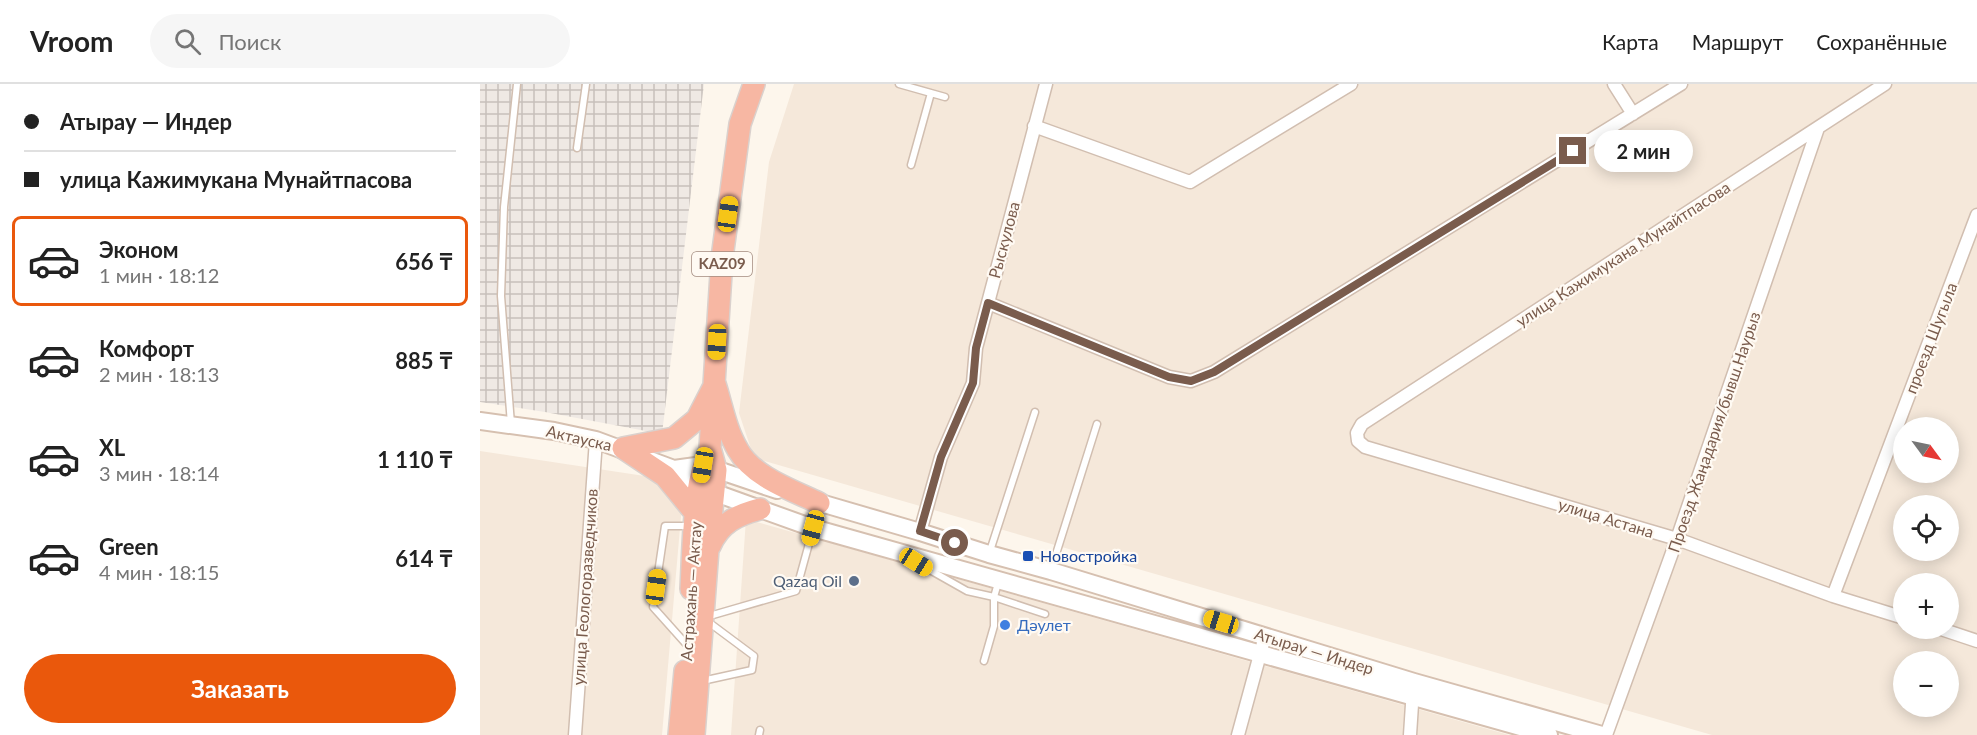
<!DOCTYPE html>
<html lang="ru">
<meta charset="utf-8">
<style>
body{margin:0;font-family:Lato,sans-serif;background:#f6f6f6;color:#222;height:100vh;display:flex;flex-direction:column;font-size:22px;white-space:nowrap}
*{box-sizing:border-box;margin:0}
p{font-size:20px;color:#767676}
.icon{flex:none;width:33px;height:33px;fill:none;stroke:currentColor;stroke-width:2;stroke-linecap:round;stroke-linejoin:round}
.map{position:relative;flex:1;overflow:hidden}
.details{display:flex;flex-direction:column;background:#fff;width:480px}
.details>*{flex:none}
.hud{display:grid;align-content:center;height:132px;padding:0 24px;background:#fff}
.needle{width:39px;rotate:123deg}
.fabs{position:absolute;left:1413px;top:333px;display:grid;gap:12px}
.fabs a{display:grid;place-items:center;width:66px;height:66px;border-radius:50%;background:#fff;box-shadow:0 3px 15px #0003;font-size:30px}
.end{position:absolute;width:27px;height:27px;margin:-14px;border:8px solid #7a5c4d;background:#fff;box-shadow:0 0 0 3px #fff}
.from{border-radius:50%}
.bubble{position:absolute;height:42px;border-radius:21px;background:#fff;box-shadow:0 3px 15px #0003;font-size:20px;font-weight:700;line-height:42px;text-align:center}
.car{position:absolute;width:18px;height:36px;margin:-18px -9px;border-radius:8px;box-shadow:0 0 4px 2px #0007;background:linear-gradient(#f5c518 24%,#345 0 40%,#f5c518 0 76%,#345 0 86%,#f5c518 0)}
.hud b{display:flex;align-items:center;gap:21px;height:57px;font-size:22px}
.hud b+b{border-top:2px solid #e0e0e0}
.hud i{width:15px;height:15px;background:#222}
ul{padding:0;list-style:none}
li{display:flex;align-items:center;gap:18px;height:90px;margin:0 12px 9px;padding:0 12px;border:3px solid transparent;border-radius:9px}
li div{flex:1}
li b{display:block;font-size:22px}
li em{font-style:normal;font-weight:700}
li.on{border-color:#ea580c}
li>.icon{width:54px;height:54px;stroke-width:1.5}
.cta{display:flex;gap:12px;margin-top:auto;padding:12px 24px}
.cta a{flex:1;height:69px;border-radius:36px;background:#ea580c;color:#fff;font-size:24px;font-weight:700;line-height:69px;text-align:center}
header{display:flex;align-items:center;gap:36px;box-sizing:border-box;height:84px;padding:0 30px;background:#fff;border-bottom:2px solid #e0e0e0}
header strong{font-size:28px}
nav{display:flex;gap:33px;margin-inline-start:auto;font-size:21px}
.search{width:420px;height:54px;background:#f6f6f6;display:flex;align-items:center;gap:15px;box-sizing:border-box;padding:0 21px;border-radius:33px;color:#767676;font-size:22px}
main{display:flex;flex:1;min-height:0}
.map>svg:first-child{display:block}
</style>
<header>
<strong>Vroom</strong>
<div class="search"><svg class="icon" aria-label="search" viewBox="0 0 24 24"><circle cx="10" cy="10" r="6"/><path d="M15 15l6 6"/></svg>Поиск</div>
<nav><a>Карта</a><a>Маршрут</a><a>Сохранённые</a></nav>
</header>
<main>
<section class="details">
<div class="hud">
<b><i class="from"></i>Атырау — Индер</b>
<b><i></i>улица Кажимукана Мунайтпасова</b>
</div>
<ul>
<li class="on"><svg class="icon" aria-label="car" viewBox="0 0 24 24"><path d="M5 17H2v-5l4-1 3-4h7l3 4 3 1v5h-3M9 17h6M6 11h13"/><circle cx="7" cy="17" r="2"/><circle cx="17" cy="17" r="2"/></svg><div><b>Эконом</b><p>1 мин · 18:12</p></div><em>656 ₸</em></li>
<li><svg class="icon" aria-label="car" viewBox="0 0 24 24"><path d="M5 17H2v-5l4-1 3-4h7l3 4 3 1v5h-3M9 17h6M6 11h13"/><circle cx="7" cy="17" r="2"/><circle cx="17" cy="17" r="2"/></svg><div><b>Комфорт</b><p>2 мин · 18:13</p></div><em>885 ₸</em></li>
<li><svg class="icon" aria-label="car" viewBox="0 0 24 24"><path d="M5 17H2v-5l4-1 3-4h7l3 4 3 1v5h-3M9 17h6M6 11h13"/><circle cx="7" cy="17" r="2"/><circle cx="17" cy="17" r="2"/></svg><div><b>XL</b><p>3 мин · 18:14</p></div><em>1 110 ₸</em></li>
<li><svg class="icon" aria-label="car" viewBox="0 0 24 24"><path d="M5 17H2v-5l4-1 3-4h7l3 4 3 1v5h-3M9 17h6M6 11h13"/><circle cx="7" cy="17" r="2"/><circle cx="17" cy="17" r="2"/></svg><div><b>Green</b><p>4 мин · 18:15</p></div><em>614 ₸</em></li>
</ul>
<div class="cta"><a>Заказать</a></div>
</section>
<div class="map">
<svg width="1497" height="651" viewBox="0 0 1497 651">
<defs>
<pattern id="industrial-grid" width="8" height="8" patternUnits="userSpaceOnUse" patternTransform="scale(1.5)"><rect width="8" height="8" fill="#efe9e4"/><path d="M0 4h8M4 0v8" fill="none" stroke="#c7c0bb"/></pattern>
</defs>
<rect width="100%" height="100%" fill="#fdf6ec"/>
<path fill="#f5e8da" fill-rule="evenodd" d="M314 0H1497V651H1232L274 374 259 329 289 78ZM1424 344H1468V388H1424ZM1424 422H1468V466H1424ZM1424 500H1468V544H1424ZM1424 578H1468V622H1424Z
M0 367 204 398 182 651H0Z
M266 435 1029 651H251Z"/>
<path fill="url(#industrial-grid)" d="M0 0H224L182 350 65 328 0 318Z"/>
<g fill="none" stroke-linecap="round" stroke-linejoin="round">
<defs>
<path id="lane" d="M419 0 465 13
M97 64 106 0
M431 81 451 9
M31 340 21 212 24 123 37 0
M509 470 555 328
M441 481 487 507 514 513 565 530
M571 486 617 340
M226 533 316 507 333 445
M207 561 173 523 185 442H211
M504 577 514 542V513L518 499
M222 597 272 586 274 572 227 537
M279 651 280 646"/>
<path id="street" d="M1134 0 1153 30
M1405 0 882 340 877 349 878 357 885 363 1197 455 1353 512 1424 534
M554 42 710 98 871 0
M508 219 689 293 711 297 734 288 1201 0
M440 448 461 373 493 299 496 264 566 0
M1353 512 1497 131
M1458 544 1497 557
M95 651 116 356
M758 651 785 552
M930 651 933 605
M1126 651 1197 455 1338 44"/>
<path id="secondary" d="M0 337 74 347 116 356 194 385 219 403 333 444 1069 651
M194 385 223 381 297 406
M327 415 440 448 509 470 571 487 934 598 1122 651"/>
<path id="highway" d="M216 430 185 392 143 364 194 354 217 335 235 300C242 322 246 346 258 366 273 393 312 406 339 419
M230 462C240 439 257 431 280 425
M211 505C213 468 213 403 228 370
M199 651 205 587
M214 651 228 465 236 386 230 364 242 174 260 40 274 0"/>
</defs>
<use href="#lane" stroke="#d1beb0" stroke-width="9"/>
<use href="#street" stroke="#d1beb0" stroke-width="15"/>
<use href="#secondary" stroke="#d6c0b0" stroke-width="20"/>
<use href="#highway" stroke="#dad1cd" stroke-width="24"/>
<use href="#lane" stroke="#fff" stroke-width="6"/>
<use href="#street" stroke="#fff" stroke-width="12"/>
<use href="#secondary" stroke="#fff" stroke-width="16"/>
<use href="#highway" stroke="#f7b7a3" stroke-width="21"/>
</g>
<g fill="none" stroke-linecap="round" stroke-linejoin="round">
<path stroke="#7a5c4d" stroke-width="8" d="M475 459 440 447 461 373 493 299 496 264 508 219 689 293 711 297 734 288 1093 67"/>
</g>
<rect fill="#1a4fb4" stroke="#fffaf3" stroke-width="2" x="542" y="466" width="12" height="12" rx="3"/>
<circle fill="#5c6f8a" stroke="#fffaf3" stroke-width="2" cx="374" cy="497" r="6"/>
<circle fill="#3f7fe0" stroke="#fffaf3" stroke-width="2" cx="525" cy="541" r="6"/>
<g text-anchor="middle" stroke-width="4.5" stroke-linejoin="round" paint-order="stroke">
<rect fill="#fffaf3" stroke="#a28b7f" stroke-width="1.5" x="212" y="168" width="60" height="24" rx="4.5"/>
<g font-size="15" font-weight="bold" fill="#7a5c4d">
<text x="242" y="185">KAZ09</text>
</g>
<g font-size="16" fill="#7a5c4d" stroke="#fffaf3">
<text transform="translate(524 156) rotate(-75)" y="6">Рыскулова</text>
<text transform="translate(1143 170) rotate(-33)" y="6">улица Кажимукана Мунайтпасова</text>
<text transform="translate(1451 254) rotate(-69)" y="6">проезд Шугыла</text>
<text transform="translate(1234 348) rotate(-71)" y="6">Проезд Жаңадария/бывш.Наурыз</text>
<text transform="translate(99 354) rotate(13)" y="6">Актауска</text>
<text transform="translate(1126 434) rotate(17)" y="6">улица Астана</text>
<text transform="translate(105 503) rotate(-86)" y="6">улица Геологоразведчиков</text>
<text transform="translate(211 507) rotate(-86)" y="6">Астрахань — Актау</text>
<text transform="translate(834 567) rotate(17)" y="6">Атырау — Индер</text>
</g>
<g font-size="16" fill="#164399" stroke="#fffaf3" text-anchor="start">
<text x="560" y="478">Новостройка</text>
</g>
<g font-size="16" fill="#4e5e75" stroke="#fffaf3" text-anchor="end">
<text x="362" y="503">Qazaq Oil</text>
</g>
<g font-size="16" fill="#366cbe" stroke="#fffaf3" text-anchor="start">
<text x="537" y="547">Дәулет</text>
</g>
</g>
</svg>
<div class="fabs">
<a><svg class="needle" viewBox="-14 -14 28 28"><path d="M0-13l5 13h-10z" fill="#e53935"/><path d="M0 13l5-13h-10z" fill="#767676"/></svg></a>
<a><svg class="icon" aria-label="locate" viewBox="0 0 24 24"><circle cx="12" cy="12" r="6"/><path d="M12 2v4M12 18v4M2 12h4M18 12h4"/></svg></a>
<a>+</a>
<a>−</a>
</div>
<i class="end from" style="left:475px;top:459px"></i>
<i class="end" style="left:1093px;top:67px"></i>
<div class="bubble" style="left:1114px;top:46px;width:99px">2 мин</div>
<i class="car" style="left:248px;top:130px;rotate:8deg"></i>
<i class="car" style="left:237px;top:258px;rotate:183deg"></i>
<i class="car" style="left:223px;top:381px;rotate:189deg"></i>
<i class="car" style="left:333px;top:444px;rotate:195deg"></i>
<i class="car" style="left:436px;top:478px;rotate:122deg"></i>
<i class="car" style="left:176px;top:503px;rotate:8deg"></i>
<i class="car" style="left:741px;top:538px;rotate:287deg"></i>
</div>
</main>
